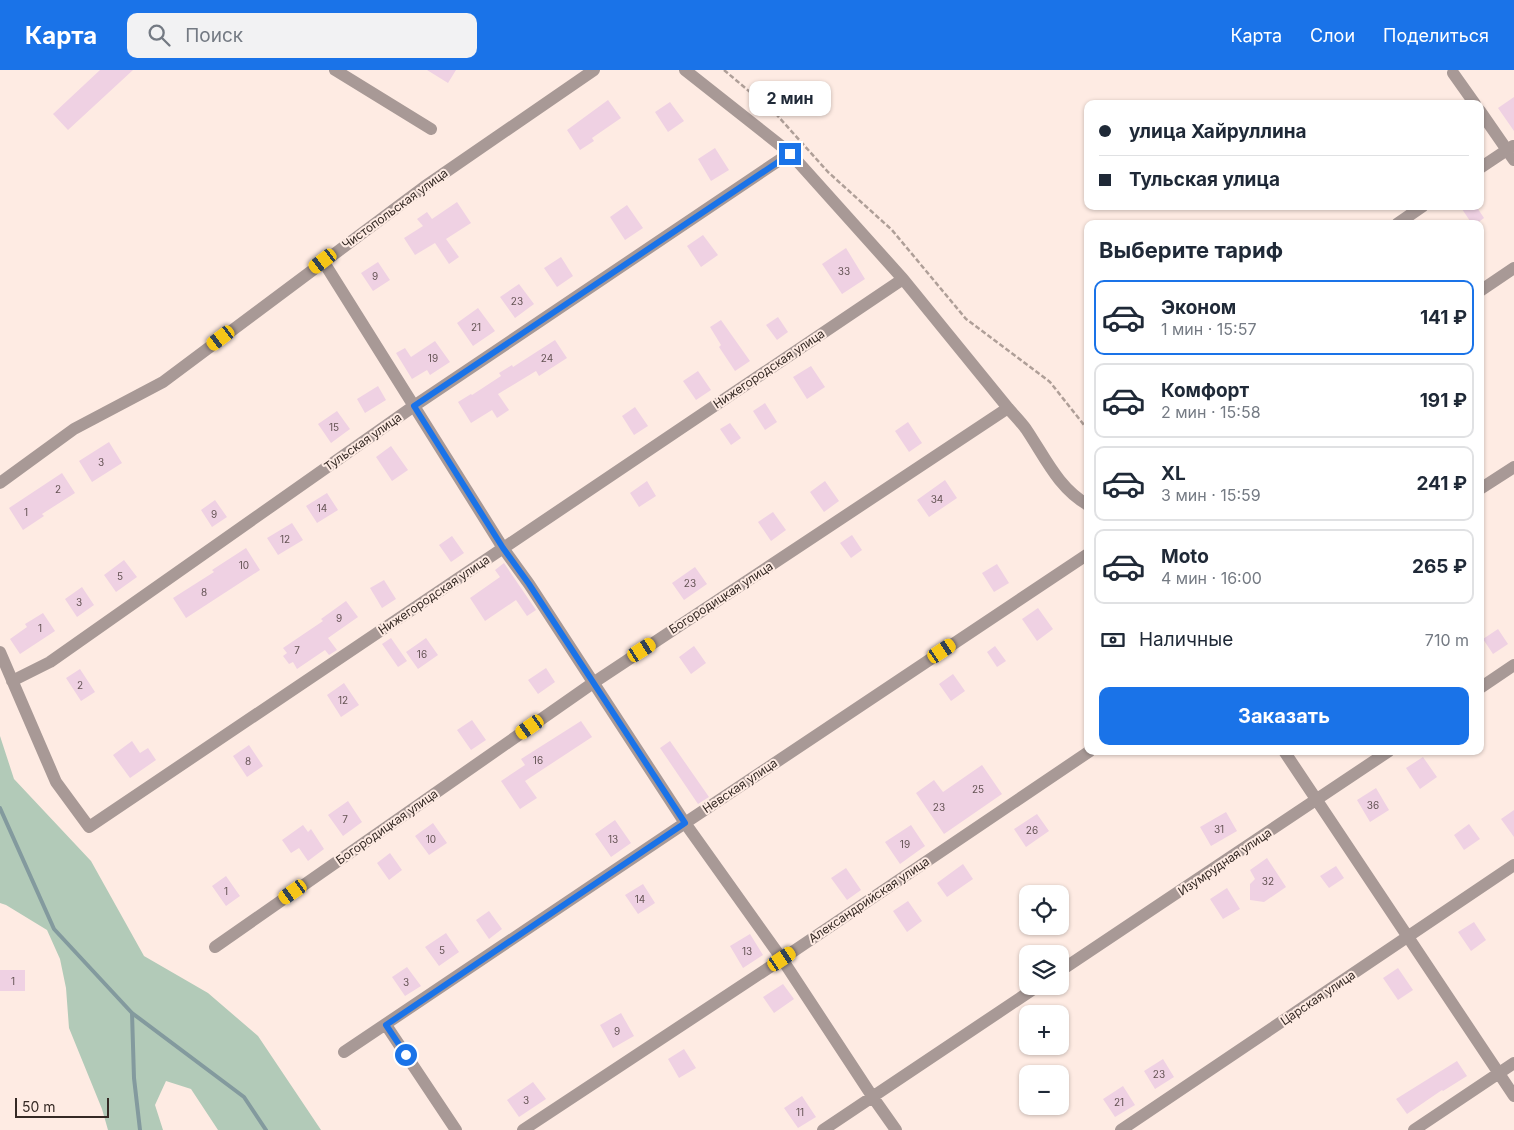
<!DOCTYPE html>
<html lang="ru">
<meta charset="utf-8">
<style>
body{margin:0;font-family:Inter,sans-serif;background:#f2f2f3;color:#1f2937;height:100vh;display:flex;flex-direction:column;font-size:19px;white-space:nowrap}
*{box-sizing:border-box;margin:0}
p{font-size:16px;color:#747a83}
.icon{flex:none;width:28px;height:28px;fill:none;stroke:currentColor;stroke-width:2;stroke-linecap:round;stroke-linejoin:round}
.map{position:relative;flex:1;overflow:hidden}
.side{position:absolute;left:1084px;top:150px;width:400px;height:535px;display:flex;flex-direction:column;background:#fff;border-radius:10px;box-shadow:0 1px 4px #0004}
.side>*{flex:none}
.banner{position:absolute;left:1084px;top:30px;width:400px;height:110px;border-radius:10px;box-shadow:0 1px 4px #0004;display:grid;align-content:center;height:110px;padding:0 15px;background:#fff}
.tools{position:absolute;left:1019px;top:815px;display:grid;gap:10px}
.tools a{display:grid;place-items:center;width:50px;height:50px;border-radius:10px;background:#fff;box-shadow:0 1px 4px #0004;font-size:25px}
.scale{position:absolute;left:15px;bottom:12px;width:94px;box-sizing:border-box;padding-left:5px;border:2px solid #352924;border-top:0;font-size:14px;line-height:18px;white-space:nowrap;color:#352924;-webkit-text-stroke:4px #feebe3;paint-order:stroke}
.end{position:absolute;width:22px;height:22px;margin:-11px;border:6px solid #1a73e8;background:#fff;box-shadow:0 0 0 2px #fff}
.from{border-radius:50%}
.bubble{position:absolute;height:35px;border-radius:10px;background:#fff;box-shadow:0 1px 4px #0004;font-size:16px;font-weight:700;line-height:35px;text-align:center}
.car{position:absolute;width:15px;height:30px;margin:-15px -8px;border-radius:6px;box-shadow:0 0 4px 1px #0007;background:linear-gradient(#f5c518 24%,#345 0 40%,#f5c518 0 76%,#345 0 86%,#f5c518 0)}
.banner b{display:flex;align-items:center;gap:18px;height:48px;font-size:19px}
.banner b+b{border-top:1px solid #e0e1e3}
.banner i{width:12px;height:12px;background:#1f2937}
ul{padding:0;list-style:none}
li{display:flex;align-items:center;gap:15px;height:75px;margin:0 10px 8px;padding:0 5px;border:2px solid #e0e1e3;border-radius:10px}
li div{flex:1}
li b{display:block;font-size:19px}
li em{font-style:normal;font-weight:700}
li.active{border-color:#1a73e8}
li>.icon{width:45px;height:45px;stroke-width:1.5}
h2{padding:0 15px;font-size:22px;line-height:60px}
.pay{display:flex;align-items:center;gap:12px;height:55px;padding:0 15px;font-size:19px}
.pay p{margin-inline-start:auto}
.cta{display:flex;gap:10px;margin-top:auto;padding:10px 15px}
.cta a{flex:1;height:58px;border-radius:10px;background:#1a73e8;color:#fff;font-size:20px;font-weight:700;line-height:58px;text-align:center}
header{display:flex;align-items:center;gap:30px;box-sizing:border-box;height:70px;padding:0 25px;background:#1a73e8;color:#fff}
header strong{font-size:24px}
nav{display:flex;gap:28px;margin-inline-start:auto;font-size:18px}
.search{width:350px;height:45px;background:#f2f2f3;display:flex;align-items:center;gap:12px;box-sizing:border-box;padding:0 18px;border-radius:10px;color:#747a83;font-size:19px}
.map>svg:first-child{display:block}
</style>
<header>
<strong>Карта</strong>
<div class="search"><svg class="icon" aria-label="search" viewBox="0 0 24 24"><circle cx="10" cy="10" r="6"/><path d="M15 15l6 6"/></svg>Поиск</div>
<nav><a>Карта</a><a>Слои</a><a>Поделиться</a></nav>
</header>
<div class="map">
<svg width="1514" height="1060" viewBox="0 0 1514 1060">
<rect width="100%" height="100%" fill="#feebe3"/>
<path fill="#b2cab8" d="M0 666 14 709 91 791 144 886 208 923 258 966 321 1060H218L191 1019 166 1011 155 1035 163 1060H108L102 1039 69 958 66 918 60 889 47 860 6 835 0 833Z"/>
<g fill="none" stroke-linecap="round" stroke-linejoin="round">
<path stroke="#839a9e" stroke-width="4" d="M0 738 54 859 132 943 244 1027 266 1060
M132 943 134 1008 140 1060"/>
</g>
<path fill="#efd1e3" d="M100 0H133L68 60 53 44Z
M427 0H456L448 13Z
M1514 27V61L1498 38Z
M608 30 621 48 592 68 594 71 580 80 567 60Z
M670 32 684 51 668 62 655 42Z
M715 78 729 100 711 111 698 89Z
M457 132 471 153 446 169 459 187 449 194 435 173 415 185 404 168 423 156 417 149 427 142 432 149Z
M627 135 643 158 625 170 610 147Z
M1460 136H1476L1484 148 1476 154H1472Z
M703 165 718 185 701 197 687 176Z
M846 178 865 209 842 224 822 194Z
M561 187 573 206 557 217 544 198Z
M378 192 390 210 373 221 361 203Z
M519 214 534 234 515 248 500 227Z
M478 238 495 261 473 276 457 253Z
M778 247 788 262 777 270 766 255Z
M721 250 750 291 735 301 719 277 721 275 710 257Z
M555 270 567 288 539 306 536 301 498 324 509 340 497 348 492 340 471 353 458 332 471 324 472 325 501 306 499 303 512 295 513 297Z
M435 271 450 292 430 305 427 300 412 309 396 283 405 278 411 287Z
M811 296 825 317 807 329 793 307Z
M698 301 711 320 696 330 683 311Z
M378 316 386 330 365 343 357 329Z
M765 333 777 352 765 360 753 341Z
M635 337 648 356 634 365 622 346Z
M337 341 350 359 331 373 318 354Z
M908 352 922 373 909 382 895 361Z
M730 353 741 368 731 375 720 359Z
M109 372 122 393 92 412 79 391Z
M391 376 408 400 392 411 376 387Z
M62 403 75 423 42 444 44 446 23 460 9 438Z
M945 410 957 428 929 447 917 430Z
M647 411 656 426 639 437 630 423Z
M825 411 839 431 824 442 810 422Z
M327 423 338 440 317 453 306 436Z
M215 430 227 447 212 457 201 440Z
M773 442 786 460 771 471 758 452Z
M292 453 303 470 278 485 267 468Z
M852 465 862 480 851 488 840 473Z
M452 466 464 483 451 492 439 475Z
M246 478 260 500 186 548 173 528 214 502 212 500Z
M124 490 137 507 116 522 104 505Z
M504 493 536 540 527 546 516 530 485 551 470 528 500 507 495 500Z
M997 494 1009 513 994 522 982 503Z
M695 497 707 514 684 530 672 513Z
M384 510 396 529 382 538 370 518Z
M82 517 94 535 77 547 65 529Z
M346 531 358 547 328 568 337 580 329 585 325 580 297 599 293 592 289 594 283 586 287 583 283 578 323 551 321 549Z
M1038 538 1053 559 1037 571 1022 549Z
M43 543 55 561 20 584 10 569 27 557 25 554Z
M1498 559 1508 574 1493 584 1483 569Z
M391 568 407 591 398 597 382 574Z
M426 568 438 585 418 599 406 582Z
M694 576 706 593 691 604 679 587Z
M995 576 1006 591 997 597 987 582Z
M546 598 555 612 538 624 528 610Z
M80 599 95 622 81 631 66 608Z
M953 604 965 621 951 631 939 614Z
M344 613 359 635 341 647 327 625Z
M472 650 486 670 471 680 457 660Z
M581 651 592 667 525 711 537 728 520 739 501 711 525 695 521 689Z
M132 671 140 683 148 678 156 690 130 708 113 685Z
M670 671 709 727 698 734 660 678Z
M249 675 263 696 247 707 233 686Z
M1423 687 1437 707 1420 719 1406 698Z
M982 695 1002 724 944 764 916 723 934 710 943 722Z
M1376 718 1389 740 1370 752 1357 730Z
M348 731 362 752 343 766 328 745Z
M1514 740V767L1501 749Z
M1226 742 1237 761 1211 776 1200 757Z
M1037 744 1049 761 1026 777 1014 759Z
M615 750 631 773 611 787 595 764Z
M433 753 447 773 429 785 415 766Z
M1469 754 1480 769 1464 780 1454 765Z
M303 755 308 762 311 759 324 779 308 791 299 778 291 783 282 770Z
M911 755 925 776 900 794 885 772Z
M390 783 402 800 389 810 377 793Z
M1267 788 1286 817 1264 832 1250 830V814L1255 809 1250 800Z
M963 794 973 809 947 827 937 813Z
M1336 796 1344 808 1329 818 1320 806Z
M846 798 861 820 847 830 831 808Z
M226 806 240 826 226 836 212 816Z
M643 814 655 833 638 844 625 825Z
M1227 818 1240 839 1223 849 1210 829Z
M908 831 922 851 907 862 893 841Z
M489 841 502 859 489 869 476 850Z
M1474 852 1486 870 1471 881 1458 862Z
M446 863 459 882 439 896 425 877Z
M750 864 763 885 743 898 730 876Z
M407 897 421 916 405 926 392 907Z
M1398 898 1413 920 1398 930 1383 908Z
M0 900H25V921H0Z
M783 914 794 929 774 943 763 927Z
M621 943 634 966 613 978 600 955Z
M684 979 696 998 679 1008 668 989Z
M1163 989 1174 1007 1155 1019 1144 1001Z
M1457 991 1467 1006 1443 1021 1442 1020 1407 1044 1396 1029Z
M533 1012 546 1029 519 1047 507 1030Z
M1123 1016 1135 1035 1115 1047 1103 1029Z
M802 1026 816 1047 798 1058 784 1038Z"/>
<g fill="none" stroke-linecap="round" stroke-linejoin="round">
<path stroke="#af9f98" stroke-width="2.5" stroke-dasharray="5 2.5" stroke-linecap="butt" d="M724 0 776 44 828 102 892 160 966 249 1050 312 1088 360"/>
<path stroke="#a89996" stroke-width="12" d="M335 0 431 59
M685 0 790 83 903 209 1008 338C1014 345 1021 352 1026 359 1045 387 1058 418 1088 435
M1453 3 1475 34
M1480 41 1514 90
M1480 98 1513 76
M1397 154 1423 136
M323 191 503 478 529 514 685 753 782 889 872 1026 896 1060
M1480 221 1514 198
M0 413 74 359 163 312 424 117 594 0
M1480 419 1514 397
M0 582 56 712 89 757 903 209
M12 611 50 592 414 336 790 83
M1480 618 1514 595
M1284 681 1514 1026
M215 877 593 613 1008 338
M1060 901 1389 681
M386 955 456 1060
M344 982 685 753 1088 484
M523 1060 782 889 1090 681
M823 1060 1038 916
M1121 1060 1514 795
M1414 1060 1514 993"/>
</g>
<g fill="none" stroke-linecap="round" stroke-linejoin="round">
<path stroke="#1a73e8" stroke-width="6" d="M406 985 386 955 685 753 529 514 503 478 414 336 790 84"/>
</g>
<g text-anchor="middle" stroke-width="4" stroke-linejoin="round" paint-order="stroke">
<g font-size="10" fill="#645354">
<text x="844" y="205">33</text>
<text x="375" y="210">9</text>
<text x="517" y="235">23</text>
<text x="476" y="261">21</text>
<text x="433" y="292">19</text>
<text x="547" y="292">24</text>
<text x="334" y="361">15</text>
<text x="101" y="396">3</text>
<text x="58" y="423">2</text>
<text x="937" y="433">34</text>
<text x="322" y="442">14</text>
<text x="26" y="446">1</text>
<text x="214" y="448">9</text>
<text x="285" y="473">12</text>
<text x="244" y="499">10</text>
<text x="120" y="510">5</text>
<text x="690" y="517">23</text>
<text x="204" y="526">8</text>
<text x="79" y="536">3</text>
<text x="339" y="552">9</text>
<text x="40" y="562">1</text>
<text x="297" y="584">7</text>
<text x="422" y="588">16</text>
<text x="80" y="619">2</text>
<text x="343" y="634">12</text>
<text x="538" y="694">16</text>
<text x="248" y="695">8</text>
<text x="978" y="723">25</text>
<text x="1373" y="739">36</text>
<text x="939" y="741">23</text>
<text x="345" y="753">7</text>
<text x="1219" y="763">31</text>
<text x="1032" y="764">26</text>
<text x="431" y="773">10</text>
<text x="613" y="773">13</text>
<text x="905" y="778">19</text>
<text x="1268" y="815">32</text>
<text x="226" y="825">1</text>
<text x="640" y="833">14</text>
<text x="442" y="884">5</text>
<text x="747" y="885">13</text>
<text x="13" y="915">1</text>
<text x="406" y="916">3</text>
<text x="617" y="965">9</text>
<text x="1159" y="1008">23</text>
<text x="526" y="1034">3</text>
<text x="1119" y="1036">21</text>
<text x="800" y="1046">11</text>
</g>
<g font-size="12" fill="#352924" stroke="#feebe3">
<text transform="translate(395 139) rotate(-36)" y="4">Чистопольская улица</text>
<text transform="translate(769 299) rotate(-34)" y="4">Нижегородская улица</text>
<text transform="translate(363 372) rotate(-35)" y="4">Тульская улица</text>
<text transform="translate(434 525) rotate(-34)" y="4">Нижегородская улица</text>
<text transform="translate(721 528) rotate(-33)" y="4">Богородицкая улица</text>
<text transform="translate(740 716) rotate(-34)" y="4">Невская улица</text>
<text transform="translate(387 757) rotate(-35)" y="4">Богородицкая улица</text>
<text transform="translate(1225 792) rotate(-34)" y="4">Изумрудная улица</text>
<text transform="translate(869 830) rotate(-34)" y="4">Александрийская улица</text>
<text transform="translate(1318 928) rotate(-34)" y="4">Царская улица</text>
</g>
</g>
</svg>
<div class="tools">
<a><svg class="icon" aria-label="locate" viewBox="0 0 24 24"><circle cx="12" cy="12" r="6"/><path d="M12 2v4M12 18v4M2 12h4M18 12h4"/></svg></a>
<a><svg class="icon" aria-label="layers" viewBox="0 0 24 24"><path d="M12 4l9 5-9 5-9-5zM3 14l9 5 9-5"/></svg></a>
<a>+</a>
<a>−</a>
</div>
<div class="scale">50 m</div>
<i class="end from" style="left:406px;top:985px"></i>
<i class="end" style="left:790px;top:84px"></i>
<div class="bubble" style="left:749px;top:11px;width:82px">2 мин</div>
<i class="car" style="left:323px;top:191px;rotate:233deg"></i>
<i class="car" style="left:221px;top:268px;rotate:233deg"></i>
<i class="car" style="left:642px;top:580px;rotate:57deg"></i>
<i class="car" style="left:942px;top:581px;rotate:56deg"></i>
<i class="car" style="left:530px;top:657px;rotate:235deg"></i>
<i class="car" style="left:293px;top:822px;rotate:235deg"></i>
<i class="car" style="left:782px;top:889px;rotate:56deg"></i>
<div class="banner">
<b><i class="from"></i>улица Хайруллина</b>
<b><i></i>Тульская улица</b>
</div>
<section class="side">
<h2>Выберите тариф</h2>
<ul>
<li class="active"><svg class="icon" aria-label="car" viewBox="0 0 24 24"><path d="M5 17H2v-5l4-1 3-4h7l3 4 3 1v5h-3M9 17h6M6 11h13"/><circle cx="7" cy="17" r="2"/><circle cx="17" cy="17" r="2"/></svg><div><b>Эконом</b><p>1 мин · 15:57</p></div><em>141 ₽</em></li>
<li><svg class="icon" aria-label="car" viewBox="0 0 24 24"><path d="M5 17H2v-5l4-1 3-4h7l3 4 3 1v5h-3M9 17h6M6 11h13"/><circle cx="7" cy="17" r="2"/><circle cx="17" cy="17" r="2"/></svg><div><b>Комфорт</b><p>2 мин · 15:58</p></div><em>191 ₽</em></li>
<li><svg class="icon" aria-label="car" viewBox="0 0 24 24"><path d="M5 17H2v-5l4-1 3-4h7l3 4 3 1v5h-3M9 17h6M6 11h13"/><circle cx="7" cy="17" r="2"/><circle cx="17" cy="17" r="2"/></svg><div><b>XL</b><p>3 мин · 15:59</p></div><em>241 ₽</em></li>
<li><svg class="icon" aria-label="car" viewBox="0 0 24 24"><path d="M5 17H2v-5l4-1 3-4h7l3 4 3 1v5h-3M9 17h6M6 11h13"/><circle cx="7" cy="17" r="2"/><circle cx="17" cy="17" r="2"/></svg><div><b>Moto</b><p>4 мин · 16:00</p></div><em>265 ₽</em></li>
</ul>
<div class="pay"><svg class="icon" aria-label="cash" viewBox="0 0 24 24"><path d="M3 7h18v10H3z"/><circle cx="12" cy="12" r="2"/></svg>Наличные<p>710 m</p></div>
<div class="cta"><a>Заказать</a></div>
</section>
</div>
